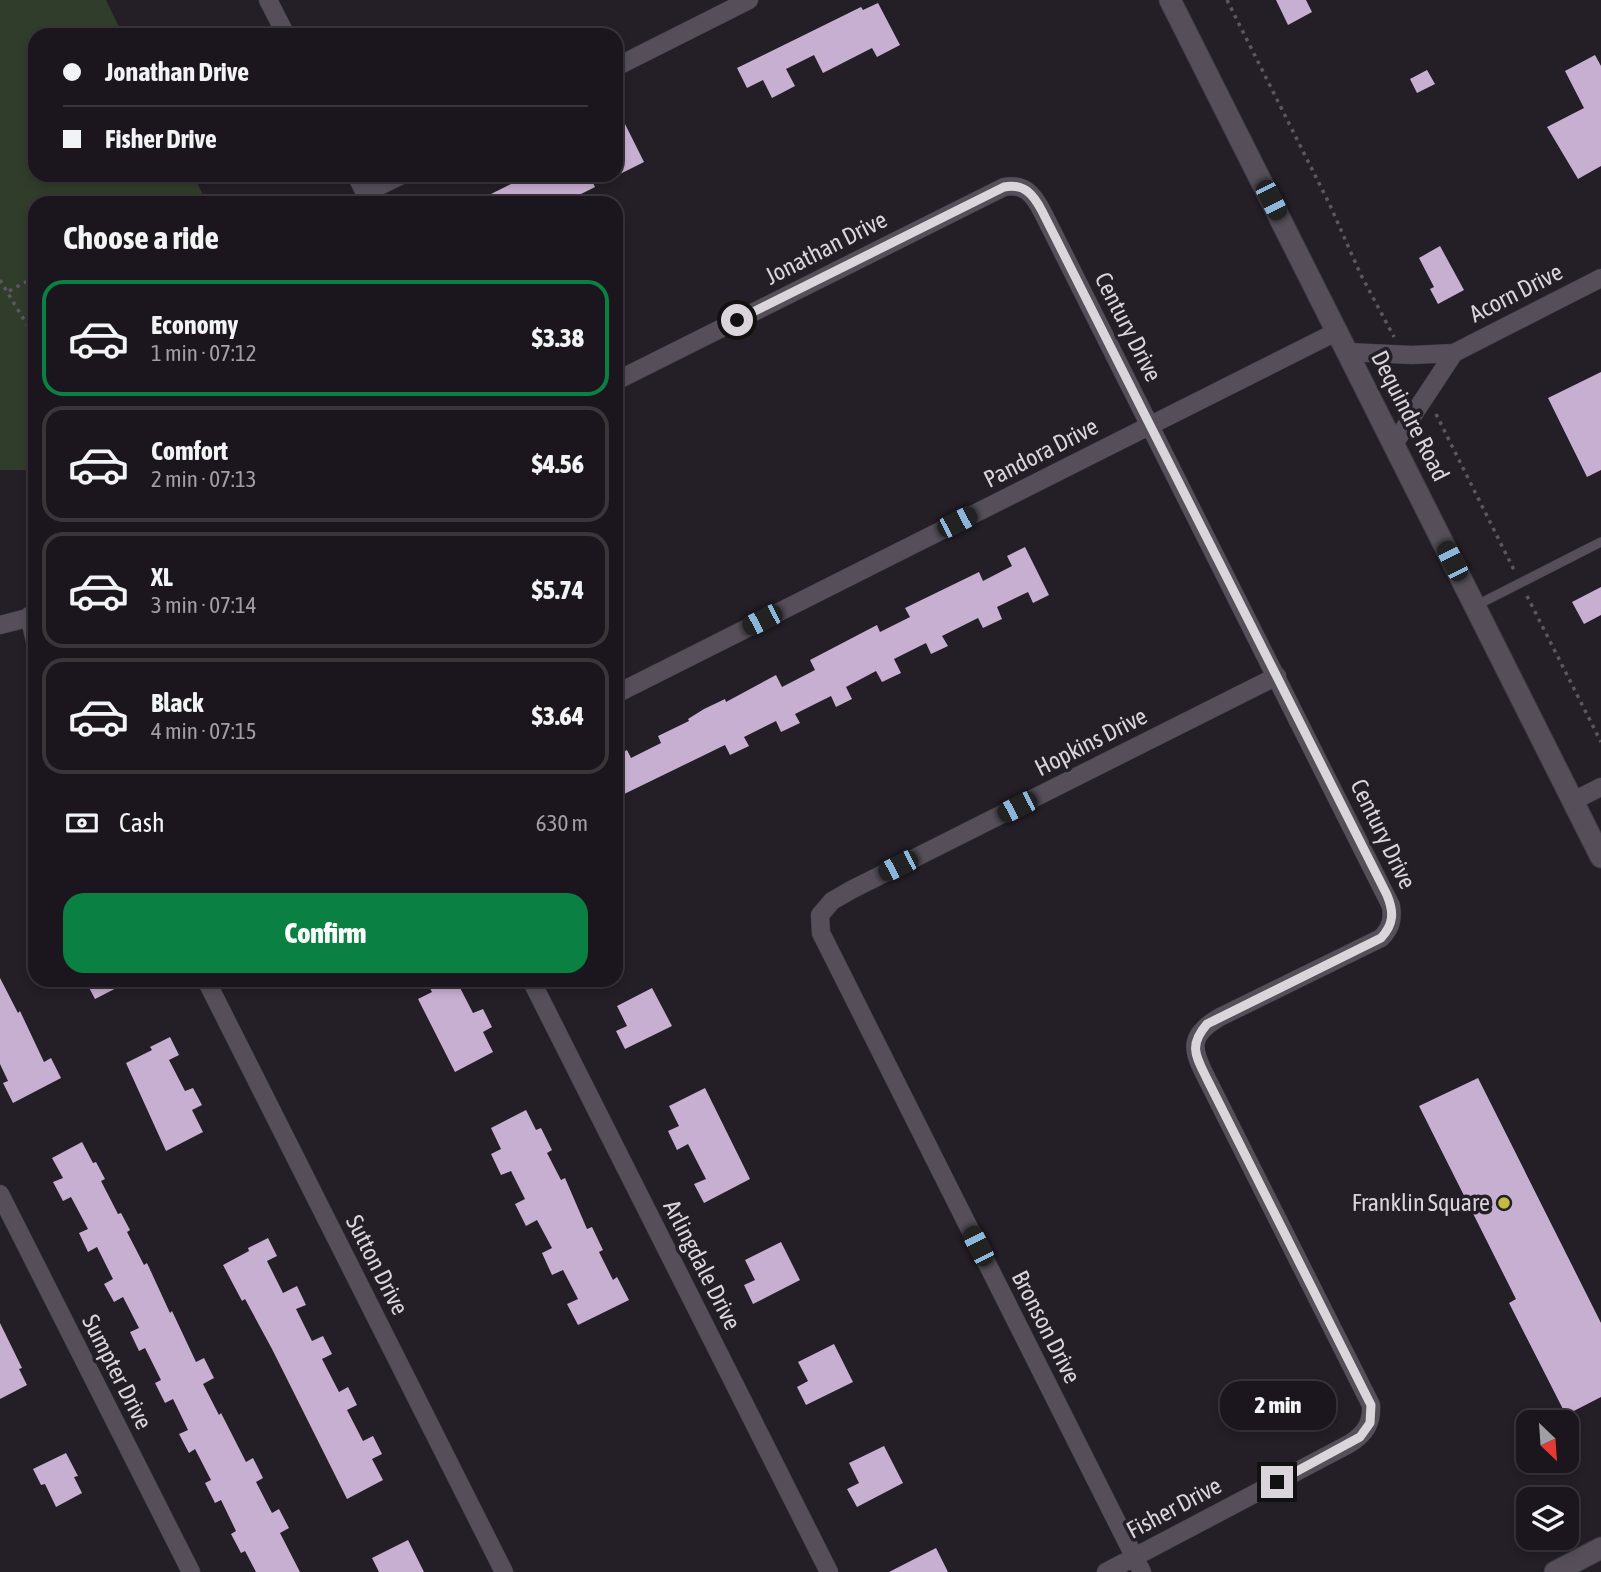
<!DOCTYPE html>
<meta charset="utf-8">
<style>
body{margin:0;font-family:"Asap Condensed",sans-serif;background:#28232a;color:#f1f3f6;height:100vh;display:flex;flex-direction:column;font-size:26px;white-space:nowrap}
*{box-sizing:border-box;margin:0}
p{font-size:23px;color:#a09fa4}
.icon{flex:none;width:38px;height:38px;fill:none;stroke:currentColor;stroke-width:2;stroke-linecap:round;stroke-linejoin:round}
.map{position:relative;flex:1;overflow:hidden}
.details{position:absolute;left:28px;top:196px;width:595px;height:791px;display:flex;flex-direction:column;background:#1b161d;border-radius:21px;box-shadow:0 4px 10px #0003,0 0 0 2px #39353b}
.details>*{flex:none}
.top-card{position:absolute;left:28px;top:28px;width:595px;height:154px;border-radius:21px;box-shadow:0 4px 10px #0003,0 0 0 2px #39353b;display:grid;align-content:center;height:154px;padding:0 35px;background:#1b161d}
.needle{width:46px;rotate:155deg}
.tools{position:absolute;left:1516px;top:1410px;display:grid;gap:14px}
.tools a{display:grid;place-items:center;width:63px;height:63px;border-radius:14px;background:#1b161d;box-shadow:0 4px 10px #0003,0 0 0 2px #39353b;font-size:35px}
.end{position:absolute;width:32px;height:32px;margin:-16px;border:9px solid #d9d5db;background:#111;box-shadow:0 0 0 4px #111}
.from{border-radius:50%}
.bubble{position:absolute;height:49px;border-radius:21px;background:#1b161d;box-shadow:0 4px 10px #0003,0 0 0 2px #39353b;font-size:23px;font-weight:800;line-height:49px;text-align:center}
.car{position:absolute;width:21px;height:42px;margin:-21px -10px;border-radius:9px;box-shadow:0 0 5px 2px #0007;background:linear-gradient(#222 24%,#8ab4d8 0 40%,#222 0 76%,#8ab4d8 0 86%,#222 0)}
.top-card b{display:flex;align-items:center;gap:24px;height:66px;font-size:26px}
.top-card b+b{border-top:2px solid #39353b}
.top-card i{width:18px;height:18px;background:#f1f3f6}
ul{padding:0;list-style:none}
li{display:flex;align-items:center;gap:21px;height:116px;margin:0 14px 10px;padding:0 21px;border:4px solid #39353b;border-radius:21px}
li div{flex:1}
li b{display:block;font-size:26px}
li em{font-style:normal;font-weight:800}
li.on{border-color:#0b8043}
li>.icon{width:63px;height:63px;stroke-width:1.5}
h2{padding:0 35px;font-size:32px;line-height:84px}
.pay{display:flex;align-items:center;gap:18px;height:77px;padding:0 35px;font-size:26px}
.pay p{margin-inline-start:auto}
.primary-button{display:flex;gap:14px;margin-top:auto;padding:14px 35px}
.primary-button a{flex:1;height:80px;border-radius:21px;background:#0b8043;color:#fff;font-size:28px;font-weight:800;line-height:80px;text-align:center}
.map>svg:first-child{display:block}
</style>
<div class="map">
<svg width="1601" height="1572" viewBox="0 0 1601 1572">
<rect width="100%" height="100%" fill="#241e27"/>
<path fill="#313d2b" d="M0 0H106L123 35H35V175H193L207 203H35V470H0Z"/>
<path fill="#c7afd1" d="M1276 0H1306L1312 12 1288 25Z
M878 3 900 45 877 57 872 48 823 73 814 55 786 69 795 86 772 98 763 80 747 88 737 68 861 7 863 10Z
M1595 55 1601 66V166L1578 179 1547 127 1584 108 1565 71Z
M1427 70 1435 84 1417 93 1410 79Z
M616 106 644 162 616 176Z
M529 175H589L595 187 563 203H473Z
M1440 246 1464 290 1438 304 1430 289 1434 287 1419 258Z
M1601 372V470L1587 477 1548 398Z
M1025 547 1049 595 1033 603 1028 592 997 607 1002 619 983 628 978 618 942 636 948 646 931 654 926 643 894 659 901 673 882 682 876 671 846 687 852 699 836 707 831 696 795 714 800 723 781 732 776 721 744 737 749 746 730 755 725 745 616 798V756L627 750 631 758 661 743 658 736 689 721 688 719 704 709 725 699 726 702 776 675 782 687 815 670 810 660 877 625 880 632 910 617 905 608 979 572 983 581 1012 566 1007 556Z
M1601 587V615L1584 624 1572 602Z
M0 978 18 1013 20 1011 44 1062 51 1058 61 1078 13 1103 3 1083 8 1081 0 1064Z
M85 980H132L95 999Z
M426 980H456L473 1013 483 1009 492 1027 483 1032 493 1052 455 1072 418 999 432 992Z
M652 988 672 1026 625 1049 616 1031 627 1026 617 1006Z
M170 1037 179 1055 169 1060 185 1091 193 1088 202 1105 192 1110 203 1132 166 1151 126 1063 152 1050 150 1047Z
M1478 1078 1601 1323V1397L1566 1415 1509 1303 1516 1299 1419 1106Z
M705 1088 750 1179 704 1203 694 1184 706 1179 688 1144 677 1150 668 1131 679 1126 669 1106Z
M526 1110 536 1130 541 1128 552 1150 547 1153 561 1180 565 1178 587 1229 592 1227 603 1250 599 1252 613 1280 617 1277 629 1300 578 1325 567 1304 578 1299 563 1270 552 1275 542 1253 552 1248 537 1220 526 1226 515 1204 525 1199 511 1171 501 1175 491 1154 501 1149 491 1128Z
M82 1142 93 1163 96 1162 105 1179 101 1181 118 1214 121 1213 130 1230 127 1232 144 1265 147 1263 170 1313 172 1311 196 1362 204 1358 214 1378 203 1384 219 1415 221 1413 246 1462 253 1458 263 1478 256 1482 272 1513 279 1509 289 1528 280 1533 300 1572H256L245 1551 241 1553 231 1534 236 1531 221 1500 215 1503 205 1483 211 1480 195 1449 189 1453 179 1434 188 1430 173 1399 165 1403 155 1383 161 1380 145 1348 139 1351 130 1332 139 1328 123 1297 114 1302 104 1284 113 1279 97 1247 88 1252 79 1233 88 1229 71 1197 63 1201 53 1182 63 1178 52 1158Z
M268 1238 277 1256 267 1261 283 1293 297 1286 306 1305 296 1309 312 1341 323 1336 332 1354 322 1359 339 1392 348 1387 357 1405 347 1410 363 1441 373 1436 382 1454 372 1459 383 1480 347 1499 272 1349 245 1299 242 1301 223 1265 249 1251 248 1248Z
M781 1242 800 1280 753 1304 744 1285 755 1280 745 1260Z
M0 1323 22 1368 19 1369 27 1385 0 1399Z
M834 1344 853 1382 806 1405 797 1387 808 1381 798 1362Z
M884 1446 903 1483 857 1507 847 1489 859 1483 849 1463Z
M66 1453 78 1476 74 1477 82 1493 56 1507 45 1484 41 1485 33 1469Z
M408 1540 424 1572H379L372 1558Z
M936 1548 948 1572H889Z"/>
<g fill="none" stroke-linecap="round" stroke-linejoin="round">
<defs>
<path id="lane" d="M1475 606 1601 542"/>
<path id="street" d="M268 0 286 35
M616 67 749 0
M356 175 370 203
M365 193 402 175
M1348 352 1412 355 1454 353 1601 278
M616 381 1004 187C1024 183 1033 194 1042 211L1391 906C1393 919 1391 928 1381 938L1220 1017C1187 1036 1192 1050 1207 1079L1371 1405C1372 1424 1365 1434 1349 1444L1106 1572
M1394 444 1454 353
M29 616 35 641
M0 625 35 616
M616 694 1338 331
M1573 801 1601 787
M206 980 504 1572
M531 980 829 1572
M0 1194 191 1572
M1142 1572 821 933 820 915 832 901 851 890 1277 676"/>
<path id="secondary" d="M1170 0 1601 857
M1555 1572 1601 1548"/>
</defs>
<use href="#lane" stroke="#3f3941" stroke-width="10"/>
<use href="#street" stroke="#3f3941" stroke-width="19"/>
<use href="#secondary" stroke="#3f3941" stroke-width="23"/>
<path stroke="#5c575f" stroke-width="3.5" stroke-dasharray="3.5 5" stroke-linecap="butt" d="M1227 0 1329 203 1360 273 1394 337
M0 280 35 338
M9 291 35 277
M1436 414 1514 570
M1527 596 1601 742"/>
<use href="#lane" stroke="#564f5a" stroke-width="9"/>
<use href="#street" stroke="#564f5a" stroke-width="18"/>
<use href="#secondary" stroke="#564f5a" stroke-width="21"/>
</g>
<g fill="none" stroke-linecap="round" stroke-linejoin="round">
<path stroke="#d9d5db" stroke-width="9" d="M737 320 1004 187C1024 183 1033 194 1042 211L1387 895C1394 912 1394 924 1381 938L1207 1024C1188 1046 1196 1056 1207 1079L1371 1405 1370 1423 1360 1437 1277 1482"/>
</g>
<circle fill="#c4bc3e" stroke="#241e27" stroke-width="2.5" cx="1504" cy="1203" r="7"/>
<g text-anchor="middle" stroke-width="7" stroke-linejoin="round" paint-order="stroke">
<g font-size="24" fill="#d9d5db" stroke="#241e27">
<text transform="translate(826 248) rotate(-27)" y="8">Jonathan Drive</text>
<text transform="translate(1516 293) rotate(-27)" y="8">Acorn Drive</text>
<text transform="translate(1128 327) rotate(63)" y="8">Century Drive</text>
<text transform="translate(1410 416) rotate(63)" y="8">Dequindre Road</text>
<text transform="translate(1041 453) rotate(-27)" y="8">Pandora Drive</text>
<text transform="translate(1091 742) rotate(-27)" y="8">Hopkins Drive</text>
<text transform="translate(1383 834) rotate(64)" y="8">Century Drive</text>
<text transform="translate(377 1265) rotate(63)" y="8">Sutton Drive</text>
<text transform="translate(702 1265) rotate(63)" y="8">Arlingdale Drive</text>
<text transform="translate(1046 1327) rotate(63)" y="8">Bronson Drive</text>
<text transform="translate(117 1372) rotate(63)" y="8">Sumpter Drive</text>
<text transform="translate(1174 1508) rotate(-28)" y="8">Fisher Drive</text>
</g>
<g font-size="24" fill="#d9d5db" stroke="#241e27" text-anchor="end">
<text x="1490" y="1211">Franklin Square</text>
</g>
</g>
</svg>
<div class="tools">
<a><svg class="needle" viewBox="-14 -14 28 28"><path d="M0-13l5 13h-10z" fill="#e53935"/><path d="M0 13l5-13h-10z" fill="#a09fa4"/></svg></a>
<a><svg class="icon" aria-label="layers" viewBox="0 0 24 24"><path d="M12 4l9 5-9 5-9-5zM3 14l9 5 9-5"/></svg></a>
</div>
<i class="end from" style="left:737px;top:320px"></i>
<i class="end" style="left:1277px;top:1482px"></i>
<div class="bubble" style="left:1220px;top:1381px;width:116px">2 min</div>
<i class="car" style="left:1271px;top:200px;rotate:153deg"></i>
<i class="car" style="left:957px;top:522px;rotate:63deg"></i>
<i class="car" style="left:1452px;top:561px;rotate:333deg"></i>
<i class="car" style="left:762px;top:620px;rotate:243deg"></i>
<i class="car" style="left:1017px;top:807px;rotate:243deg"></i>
<i class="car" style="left:898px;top:866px;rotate:243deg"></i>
<i class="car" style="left:978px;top:1246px;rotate:333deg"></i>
<div class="top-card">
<b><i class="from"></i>Jonathan Drive</b>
<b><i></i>Fisher Drive</b>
</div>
<section class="details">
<h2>Choose a ride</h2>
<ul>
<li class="on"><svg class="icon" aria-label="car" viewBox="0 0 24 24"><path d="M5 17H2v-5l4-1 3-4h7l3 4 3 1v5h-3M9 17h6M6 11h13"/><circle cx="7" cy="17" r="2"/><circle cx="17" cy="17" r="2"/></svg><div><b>Economy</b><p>1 min · 07:12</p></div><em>$3.38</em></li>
<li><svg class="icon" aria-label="car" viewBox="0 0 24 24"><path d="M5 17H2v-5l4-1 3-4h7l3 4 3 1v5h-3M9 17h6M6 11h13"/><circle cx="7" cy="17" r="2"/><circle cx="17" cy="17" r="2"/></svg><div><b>Comfort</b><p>2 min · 07:13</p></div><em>$4.56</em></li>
<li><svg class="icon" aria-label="car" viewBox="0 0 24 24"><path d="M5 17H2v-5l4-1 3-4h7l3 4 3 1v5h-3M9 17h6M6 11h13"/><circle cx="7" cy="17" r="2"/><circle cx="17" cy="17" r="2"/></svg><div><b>XL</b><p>3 min · 07:14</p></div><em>$5.74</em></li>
<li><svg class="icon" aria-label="car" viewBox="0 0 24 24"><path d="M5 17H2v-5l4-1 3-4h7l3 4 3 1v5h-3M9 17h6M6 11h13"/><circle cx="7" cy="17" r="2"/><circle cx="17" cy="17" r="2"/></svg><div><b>Black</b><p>4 min · 07:15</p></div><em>$3.64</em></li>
</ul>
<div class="pay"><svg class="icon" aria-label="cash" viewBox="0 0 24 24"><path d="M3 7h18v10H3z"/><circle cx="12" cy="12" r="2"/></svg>Cash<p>630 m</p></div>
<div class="primary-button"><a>Confirm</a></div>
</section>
</div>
